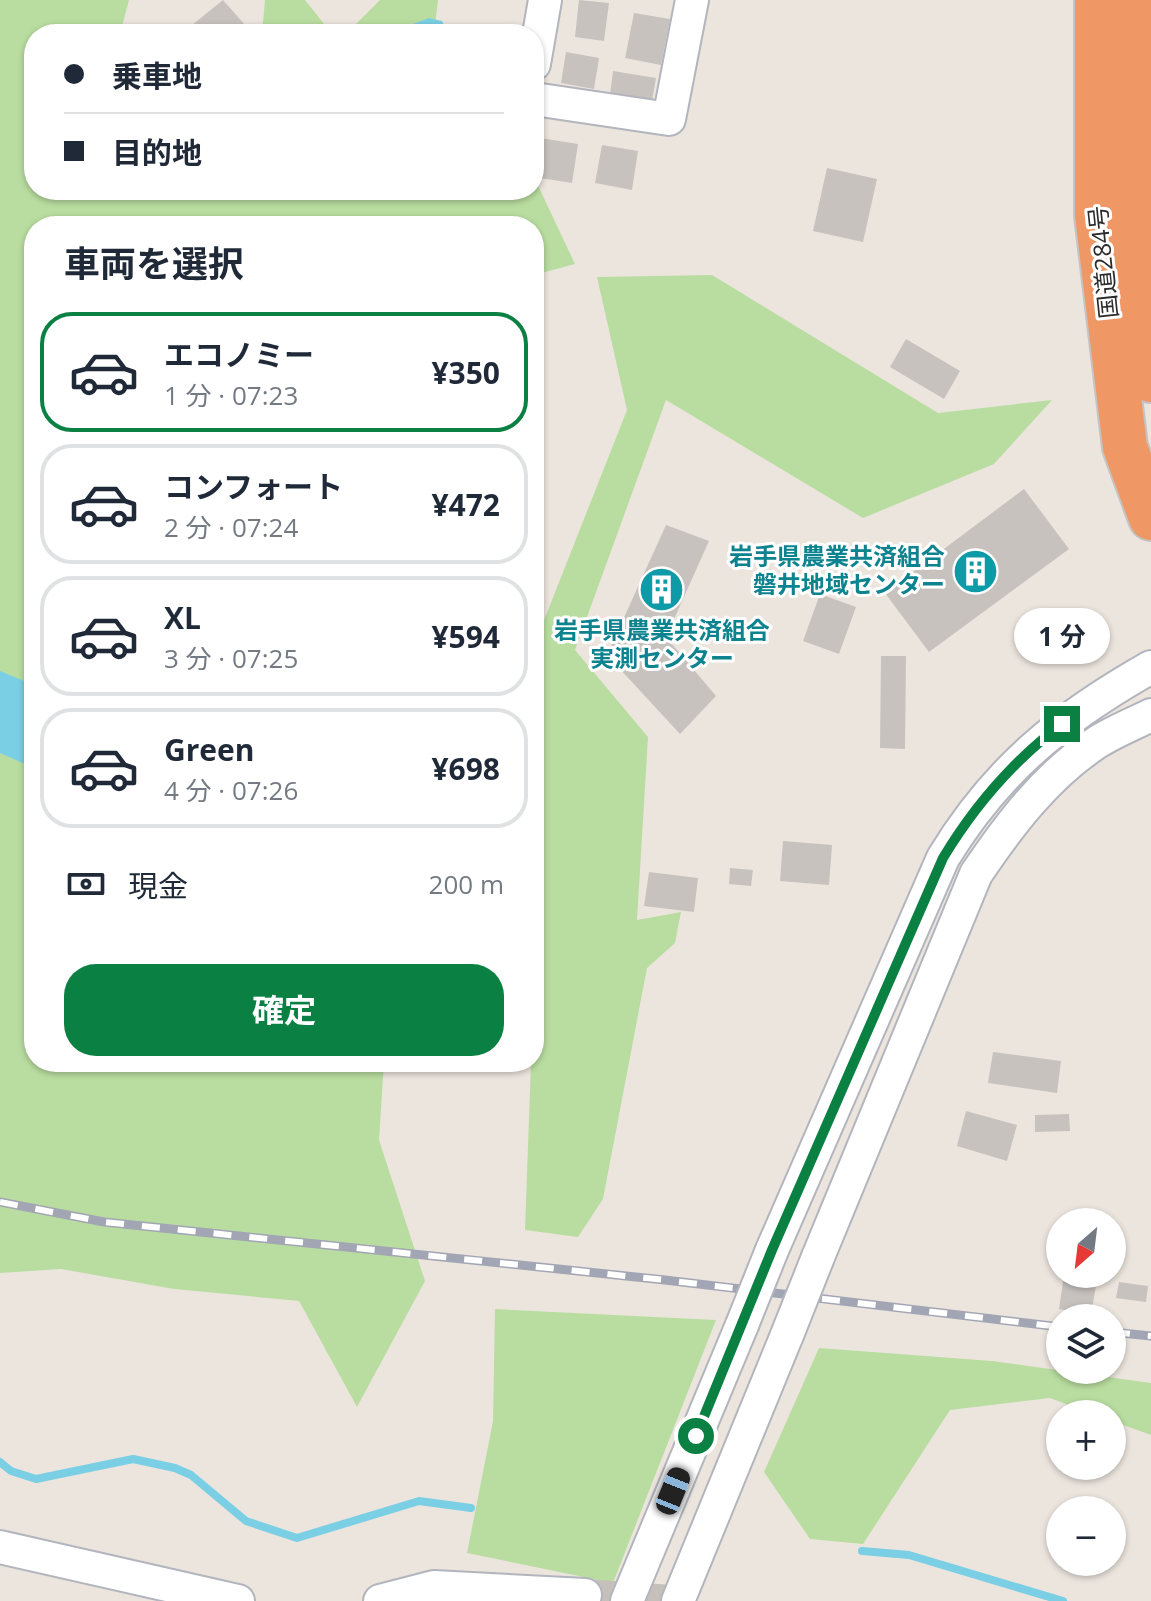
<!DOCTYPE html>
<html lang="ja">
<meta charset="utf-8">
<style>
body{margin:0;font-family:"Open Sans","Noto Sans JP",sans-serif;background:#f6f6f7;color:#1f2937;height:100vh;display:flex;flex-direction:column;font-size:30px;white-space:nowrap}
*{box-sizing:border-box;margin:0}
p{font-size:26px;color:#747a83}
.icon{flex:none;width:44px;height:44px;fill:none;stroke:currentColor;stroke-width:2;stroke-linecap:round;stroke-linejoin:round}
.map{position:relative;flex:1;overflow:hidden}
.panel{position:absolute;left:24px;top:216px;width:520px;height:856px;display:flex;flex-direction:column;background:#fff;border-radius:32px;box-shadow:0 2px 6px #0004}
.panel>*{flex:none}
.banner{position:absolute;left:24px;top:24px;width:520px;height:176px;border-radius:32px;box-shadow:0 2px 6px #0004;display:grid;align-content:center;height:176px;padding:0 40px;background:#fff}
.needle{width:52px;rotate:208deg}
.buttons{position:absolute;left:1046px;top:1208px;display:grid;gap:16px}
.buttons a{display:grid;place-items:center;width:80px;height:80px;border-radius:50%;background:#fff;box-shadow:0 2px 6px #0004;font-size:40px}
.end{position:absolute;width:36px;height:36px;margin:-18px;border:10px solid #0b8043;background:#fff;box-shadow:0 0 0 4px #fff}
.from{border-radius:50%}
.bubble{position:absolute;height:56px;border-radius:28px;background:#fff;box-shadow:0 2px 6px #0004;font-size:26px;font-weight:700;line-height:56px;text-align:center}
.car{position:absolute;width:24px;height:48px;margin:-24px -12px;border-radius:10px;box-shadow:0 0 6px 2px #0007;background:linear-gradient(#222 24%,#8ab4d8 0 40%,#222 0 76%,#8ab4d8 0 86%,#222 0)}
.banner b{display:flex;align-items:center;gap:28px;height:76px;font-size:30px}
.banner b+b{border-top:2px solid #e0e1e3}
.banner i{width:20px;height:20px;background:#1f2937}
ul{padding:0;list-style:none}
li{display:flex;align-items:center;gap:24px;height:120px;margin:0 16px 12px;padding:0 24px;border:4px solid #e0e1e3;border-radius:32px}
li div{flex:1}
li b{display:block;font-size:30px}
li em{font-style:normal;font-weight:700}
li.on{border-color:#0b8043}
li>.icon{width:72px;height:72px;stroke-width:1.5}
h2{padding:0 40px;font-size:36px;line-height:96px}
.pay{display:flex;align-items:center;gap:20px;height:88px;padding:0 40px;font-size:30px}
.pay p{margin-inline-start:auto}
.cta{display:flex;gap:16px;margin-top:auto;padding:16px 40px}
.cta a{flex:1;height:92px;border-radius:32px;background:#0b8043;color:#fff;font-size:32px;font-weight:700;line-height:92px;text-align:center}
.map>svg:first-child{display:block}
</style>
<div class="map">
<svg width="1151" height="1601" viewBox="0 0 1151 1601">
<rect width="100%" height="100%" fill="#ece5de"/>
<path fill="#b9dda0" d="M0 0H129L120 34H34V190H534V177L575 264 534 275V226H34V1062H384L379 1140 425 1281 357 1407 299 1301 174 1289 61 1269 0 1273Z
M265 0H305L332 34H262Z
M380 0H438L434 34H346Z
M712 275 938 413 1052 400 994 464 863 518 666 400 575 650 648 737 637 920 681 912 675 943 647 968 603 1199 578 1237 525 1230 531 1062H534L536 927 534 919V686L539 633 627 410 597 277Z
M495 1309 716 1320 613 1583 467 1553 493 1421Z
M819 1348 992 1361 1151 1383V1435L1112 1421V1414H1093L1050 1398 950 1410 863 1544 810 1539 764 1472Z"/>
<path fill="#7bcfe4" d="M429 18 442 21 447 31 445 34H404L408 26Z
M0 671 34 685V768L0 753Z"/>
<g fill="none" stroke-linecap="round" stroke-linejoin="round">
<path stroke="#7bcfe4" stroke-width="8" d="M0 1462 11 1471 36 1479 133 1459 175 1468 191 1475 246 1521 297 1538 419 1501 471 1508
M862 1551 909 1555 1063 1601"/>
</g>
<path fill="#c7c2be" d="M223 0 253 34H181Z
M579 0 609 3 604 41 575 37Z
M634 13 670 19 661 65 625 58Z
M566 52 599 58 594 89 561 83Z
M613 71 656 78 652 101 610 95Z
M534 137 578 144 572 183 534 177Z
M602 145 638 151 632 190 595 183Z
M827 168 877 179 863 242 813 231Z
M906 339 960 371 944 399 890 367Z
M1024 489 1069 549 929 652 885 593Z
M666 525 709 541 666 637 716 696 680 734 607 655Z
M820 594 856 607 839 654 803 641Z
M881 656H906L905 749 880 748Z
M783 841 832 845 829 885 780 881Z
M730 868 753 870 751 886 729 884Z
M649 872 698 878 694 912 644 906Z
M993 1052 1061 1061 1057 1093 988 1083Z
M966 1111 1017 1125 1007 1161 957 1146Z
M1069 1114 1070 1131 1035 1132V1115Z
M1064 1274H1098L1091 1315 1059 1309Z
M1119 1282 1148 1286 1146 1302 1116 1298Z"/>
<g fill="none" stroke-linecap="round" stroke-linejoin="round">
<path stroke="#c5c0ba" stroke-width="32" stroke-dasharray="32 16" stroke-linecap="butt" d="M585 1595 673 1601"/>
<defs>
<path id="minor" d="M534 64 545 0
M534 99 669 119 692 0
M772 1250 943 858C997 769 1061 718 1151 667
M818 1257 976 874C1009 825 1046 776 1096 743 1113 732 1133 724 1151 715
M0 1547 238 1601
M380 1601 434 1587 585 1595
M627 1601 742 1325
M678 1601 787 1335"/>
<path id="highway" d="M1097 0V215L1125 447 1151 518
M1129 0 1135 250 1151 380"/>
</defs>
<use href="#minor" stroke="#b2b5bd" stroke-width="36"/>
<use href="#highway" stroke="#c4c4c4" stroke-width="48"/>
<use href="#minor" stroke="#fff" stroke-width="32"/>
<use href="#highway" stroke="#f09865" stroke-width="44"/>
<defs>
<path id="rail" d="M0 1202 104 1222 665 1280 1060 1327
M1112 1332 1151 1336"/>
</defs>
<use href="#rail" stroke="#a2a5b3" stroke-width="9"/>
<use href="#rail" stroke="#fff" stroke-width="6" stroke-dasharray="18" stroke-linecap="butt"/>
<defs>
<path id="minor-bridge" d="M742 1325 772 1250
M787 1335 818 1257"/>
</defs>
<use href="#minor-bridge" stroke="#b2b5bd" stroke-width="36" stroke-linecap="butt"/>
<use href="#minor-bridge" stroke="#fff" stroke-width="32"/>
</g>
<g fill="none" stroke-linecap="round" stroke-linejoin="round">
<path stroke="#0b8043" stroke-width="10" d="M696 1436 772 1250 943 858C975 805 1013 761 1062 724"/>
</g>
<defs>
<symbol id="building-disc" viewBox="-11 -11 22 22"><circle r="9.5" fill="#0f9aa8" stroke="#fff"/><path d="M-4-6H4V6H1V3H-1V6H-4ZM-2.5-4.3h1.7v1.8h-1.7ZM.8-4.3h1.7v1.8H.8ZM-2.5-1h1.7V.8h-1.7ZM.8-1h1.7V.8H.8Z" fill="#fff"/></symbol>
</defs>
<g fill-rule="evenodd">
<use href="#building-disc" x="950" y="546" width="51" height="51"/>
<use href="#building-disc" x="636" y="564" width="51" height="51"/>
</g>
<g text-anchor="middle" stroke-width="6" stroke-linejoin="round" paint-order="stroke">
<g font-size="24" fill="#2b2b2b" stroke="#fff">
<text transform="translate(1104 262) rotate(-96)" y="8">国道284号</text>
</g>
<g font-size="24" font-weight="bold" fill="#0d838f" stroke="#fff" text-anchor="end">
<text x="945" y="565">岩手県農業共済組合<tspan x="945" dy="28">磐井地域センター</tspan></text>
<text x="662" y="639" text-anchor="middle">岩手県農業共済組合<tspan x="662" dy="28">実測センター</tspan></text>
</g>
</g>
</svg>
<div class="buttons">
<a><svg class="needle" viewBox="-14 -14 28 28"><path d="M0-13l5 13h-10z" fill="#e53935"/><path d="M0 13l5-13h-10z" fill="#747a83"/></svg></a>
<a><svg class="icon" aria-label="layers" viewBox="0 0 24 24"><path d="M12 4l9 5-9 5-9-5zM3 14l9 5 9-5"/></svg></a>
<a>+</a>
<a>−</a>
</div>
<i class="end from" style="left:696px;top:1436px"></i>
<i class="end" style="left:1062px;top:724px"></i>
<div class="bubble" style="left:1014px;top:608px;width:96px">1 分</div>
<i class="car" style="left:673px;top:1491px;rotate:22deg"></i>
<div class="banner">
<b><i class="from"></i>乗車地</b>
<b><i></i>目的地</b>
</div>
<section class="panel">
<h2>車両を選択</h2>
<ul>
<li class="on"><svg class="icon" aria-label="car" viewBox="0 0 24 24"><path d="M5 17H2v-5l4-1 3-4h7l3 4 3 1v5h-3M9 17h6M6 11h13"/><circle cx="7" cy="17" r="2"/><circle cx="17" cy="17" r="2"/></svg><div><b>エコノミー</b><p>1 分 · 07:23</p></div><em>¥350</em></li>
<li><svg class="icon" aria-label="car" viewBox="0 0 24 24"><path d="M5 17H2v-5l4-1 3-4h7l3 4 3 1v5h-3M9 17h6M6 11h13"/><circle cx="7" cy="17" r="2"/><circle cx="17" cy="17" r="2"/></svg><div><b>コンフォート</b><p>2 分 · 07:24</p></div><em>¥472</em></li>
<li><svg class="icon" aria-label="car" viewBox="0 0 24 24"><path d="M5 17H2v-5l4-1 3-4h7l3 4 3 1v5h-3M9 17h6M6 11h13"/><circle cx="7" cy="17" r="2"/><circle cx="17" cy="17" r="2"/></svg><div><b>XL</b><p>3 分 · 07:25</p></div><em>¥594</em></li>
<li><svg class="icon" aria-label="car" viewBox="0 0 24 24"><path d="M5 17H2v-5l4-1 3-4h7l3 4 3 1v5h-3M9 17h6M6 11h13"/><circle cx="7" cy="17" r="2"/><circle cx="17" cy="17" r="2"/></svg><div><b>Green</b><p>4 分 · 07:26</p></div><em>¥698</em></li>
</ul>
<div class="pay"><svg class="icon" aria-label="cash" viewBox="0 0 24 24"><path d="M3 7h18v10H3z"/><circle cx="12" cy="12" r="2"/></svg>現金<p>200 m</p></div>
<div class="cta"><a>確定</a></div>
</section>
</div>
